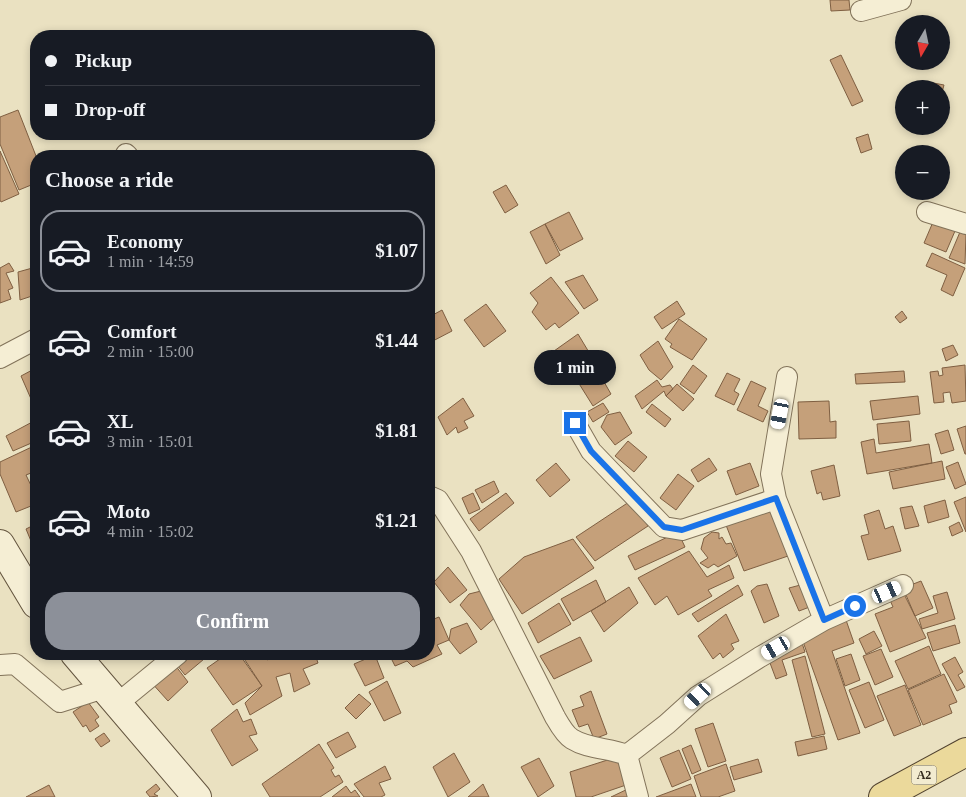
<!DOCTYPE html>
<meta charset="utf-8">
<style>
body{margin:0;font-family:"Times New Roman",serif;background:#242831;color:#f1f3f6;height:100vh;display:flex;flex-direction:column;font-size:19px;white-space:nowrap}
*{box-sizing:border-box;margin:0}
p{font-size:16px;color:#9ea1a6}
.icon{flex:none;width:28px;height:28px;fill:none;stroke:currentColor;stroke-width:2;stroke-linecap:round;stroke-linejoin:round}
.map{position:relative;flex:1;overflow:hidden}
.sheet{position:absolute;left:30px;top:150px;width:405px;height:510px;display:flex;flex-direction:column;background:#171b24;border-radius:20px;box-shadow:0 2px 8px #0003}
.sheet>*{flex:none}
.hud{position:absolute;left:30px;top:30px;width:405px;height:110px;border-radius:20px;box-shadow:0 2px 8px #0003;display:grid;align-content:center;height:110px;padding:0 15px;background:#171b24}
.needle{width:32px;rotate:189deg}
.buttons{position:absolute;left:895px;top:15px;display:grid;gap:10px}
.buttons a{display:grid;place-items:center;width:55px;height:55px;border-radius:50%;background:#171b24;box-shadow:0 2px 8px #0003;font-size:25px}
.end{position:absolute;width:22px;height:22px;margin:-11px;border:6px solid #1a73e8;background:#fff;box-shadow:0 0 0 2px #fff}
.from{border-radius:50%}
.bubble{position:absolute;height:35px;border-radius:18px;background:#171b24;box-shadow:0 2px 8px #0003;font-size:16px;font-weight:700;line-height:35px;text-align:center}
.car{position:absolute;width:15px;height:30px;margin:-15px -8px;border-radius:6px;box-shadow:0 0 4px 1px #0007;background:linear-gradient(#fff 24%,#345 0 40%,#fff 0 76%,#345 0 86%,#fff 0)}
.hud b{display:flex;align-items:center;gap:18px;height:48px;font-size:19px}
.hud b+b{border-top:1px solid #363941}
.hud i{width:12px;height:12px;background:#f1f3f6}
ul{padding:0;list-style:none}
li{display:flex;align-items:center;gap:15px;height:82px;margin:0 10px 8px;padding:0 5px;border:2px solid transparent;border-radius:20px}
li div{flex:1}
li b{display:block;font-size:19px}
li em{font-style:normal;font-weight:700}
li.current{border-color:#8c9099}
li>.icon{width:45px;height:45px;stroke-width:1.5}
h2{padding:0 15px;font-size:22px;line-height:60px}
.primary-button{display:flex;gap:10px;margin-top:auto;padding:10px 15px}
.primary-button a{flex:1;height:58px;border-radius:20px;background:#8c9099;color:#fff;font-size:20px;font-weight:700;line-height:58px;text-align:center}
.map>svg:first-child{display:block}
</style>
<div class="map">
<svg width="966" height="797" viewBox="0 0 966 797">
<rect width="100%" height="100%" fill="#eae1c1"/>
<path fill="#c5a07a" stroke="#7f5f42" d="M830 0H849L850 10 831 11Z
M841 55 863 101 852 106 830 60Z
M923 81 944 85 941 96V89H922Z
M429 106 435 121 429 123Z
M18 110 36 156V183L19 190 0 144V117Z
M868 134 872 149 861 153 856 138Z
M908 149 926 154H907Z
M0 151 19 194 1 202 0 200Z
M506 185 518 205 505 213 493 192Z
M569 212 583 239 560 251 545 224Z
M933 222 955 231 946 252 924 243Z
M545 224 560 255 546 264 530 232Z
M960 232 966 234 965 264 949 258Z
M932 253 965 268 953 296 941 290 947 275 926 266Z
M9 263 14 271 6 273 13 288 8 290 11 299 0 303V268Z
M36 267V298L33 299 32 296 20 300 18 272Z
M583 275 598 300 584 309 565 282Z
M551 277 579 313 559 328 555 323 546 330 532 312 538 303 530 293Z
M677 301 685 314 662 329 654 317Z
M486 304 506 331 484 347 464 320Z
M442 310 452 331 429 343V317Z
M902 311 907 318 900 323 895 317Z
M679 319 707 339 692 360 670 347 672 344 665 339Z
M578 334 596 364 579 376 565 358 560 362 554 351Z
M658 341 673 367 661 380 649 370 640 355Z
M953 345 958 355 946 361 942 349Z
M693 365 707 376 694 394 680 384Z
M965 365 966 401 952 403 950 392 943 393 944 402 934 403 930 372 938 371 939 376 943 375 942 368Z
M36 368V408H35L21 376Z
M596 368 611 394 593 406 578 382Z
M904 371 905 382 856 384 855 374Z
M727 373 740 379 734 391 739 394 734 405 715 396Z
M657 380 662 387 670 385 673 389 666 396 664 391 642 409 635 396Z
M751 381 766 388 758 406 768 411 763 422 737 410Z
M677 384 694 399 683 411 666 396Z
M918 396 920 414 873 420 870 401Z
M463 398 474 416 464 421 468 428 458 433 456 427 447 435 438 417Z
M829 401 830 422 836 421V438L799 439 798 402Z
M603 403 609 412 593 422 587 412Z
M652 404 671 419 665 427 646 412Z
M620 412 632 433 615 445 601 427 607 415Z
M36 420V441L13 451 6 436Z
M909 421 911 441 879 444 877 424Z
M966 426V454H965L957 429Z
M948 430 954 450 941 454 935 434Z
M874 439 876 453 929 444 932 463 867 474 861 442Z
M628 441 647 457 634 472 615 456Z
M36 445V471L26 475 36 496V504L16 512 0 474V462Z
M709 458 717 470 698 482 691 470Z
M942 461 945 479 893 489 889 472Z
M958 462 966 484 955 489 946 467Z
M556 463 570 480 550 497 536 480Z
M750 463 759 486 736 495 727 471Z
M834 465 840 496 823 500 821 492 817 494 811 471Z
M678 474 694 486 676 510 660 498Z
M494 481 499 492 482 503 475 490Z
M473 493 480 509 469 514 462 498Z
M506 493 514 503 479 531 470 519Z
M966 497V532L954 502Z
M632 500 648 526 595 561 576 537Z
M945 500 949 517 928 523 924 506Z
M770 506 791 555 744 571 724 520Z
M912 506 919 526 905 529 900 508Z
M879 510 885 529 893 526 901 551 868 560 861 536 869 534 864 515Z
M959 522 963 531 952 536 949 527Z
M36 524V553L26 529Z
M678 532 685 547 635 570 628 556Z
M712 532 719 533V539L722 537 726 544 731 543 737 556 718 567 714 564 708 568 700 563 708 558 701 549 704 538Z
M573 539 594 568 522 614 499 579 524 557Z
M689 551 707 577 729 565 734 578 708 590 712 596 678 615 667 596 655 605 638 578Z
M448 567 467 590 450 603 434 582Z
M596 580 606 602 573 621 561 599Z
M921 581 933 608 915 616 903 588Z
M808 583 815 605 799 611 789 588Z
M767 584 779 616 764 623 751 591 757 586Z
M738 585 743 595 698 622 692 614Z
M629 587 638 603 604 632 591 611Z
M481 591 498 615 481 630 460 605 469 594Z
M903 592 926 638 890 652 875 614 893 607 889 598Z
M947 592 955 619 922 629 919 619 938 613 933 596Z
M559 603 571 624 538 643 528 623Z
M726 614 739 641 731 644 734 649 723 658 720 653 713 659 698 636Z
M439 617 449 640 437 645 442 654 413 667 407 661 395 666 389 654H429V621Z
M846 620 854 643 832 651 860 733 838 740 801 636Z
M467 623 477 642 460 654 449 640 451 629Z
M955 625 960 643 933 651 927 633Z
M874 631 882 646 866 654 859 639Z
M580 637 592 661 554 679 540 656Z
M802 643 805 652 782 660 787 675 776 679 767 655Z
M929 646 941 674 908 689 895 661Z
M881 649 893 677 875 685 863 656Z
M180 654H210L185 675 173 660Z
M227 654H239L262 686 233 705 207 668Z
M241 654H263L267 660 278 654H315L318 663 303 669 310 684 294 692 290 673 276 677 282 696 250 715 245 703 262 686Z
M851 654 860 680 845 686 836 659Z
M375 655 384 678 365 686 354 664Z
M805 656 825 734 812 737 792 660Z
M955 657 963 672 958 675 965 687 957 691 942 664Z
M172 661 188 682 168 701 150 681Z
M944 674 957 702 949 705 952 713 923 725 908 690Z
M387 681 401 713 384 721 369 692Z
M869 682 884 720 865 728 849 690Z
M905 685 921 725 894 736 877 696Z
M591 691 607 734 594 739 588 724 579 727 572 710 584 706 580 696Z
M359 694 371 704 356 719 345 708Z
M88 702 99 717 95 720 99 726 90 732 86 725 83 727 73 712Z
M237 709 243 722 251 719 257 734 249 736 258 750 232 766 211 730Z
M713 723 726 761 708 767 695 729Z
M348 732 356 747 336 758 327 743Z
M104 733 110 741 101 747 95 739Z
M824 736 827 749 798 756 795 742Z
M319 744 334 768 331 770 335 777 339 775 343 782 320 797H270L262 784Z
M691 745 701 770 692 774 682 749Z
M679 750 691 779 672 787 660 758Z
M454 753 470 782 448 797 433 767Z
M620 756 629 784 591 797H576L570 772Z
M539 758 554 786 538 797 521 767Z
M758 759 762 772 734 780 730 767Z
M726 764 735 791 718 797H701L694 776Z
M385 766 391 779 379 783 385 795 381 797H364L354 784Z
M156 784 160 789 154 794 158 796 150 797 146 792Z
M483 784 489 797H468Z
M691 784 696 797H656Z
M49 785 55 797H26Z
M346 786 351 793 355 790 360 797H332Z
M632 787 635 797H611Z"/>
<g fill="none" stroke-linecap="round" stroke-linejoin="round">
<defs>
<path id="street" d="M861 11 901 0
M126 154 128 156
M927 212 966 224
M0 358 36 339
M787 377 771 474 776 499 824 620
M575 423 591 451 664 527 682 530 776 499
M429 496 438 500 471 551 555 717C559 724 565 735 572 739 588 749 609 748 627 755L638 797
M0 665 15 664 60 702 104 688
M117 704 178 654
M627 755 667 724 698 696 760 657 824 620 903 585"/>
<path id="secondary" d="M0 544 36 604
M75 654 197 797"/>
<path id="primary" d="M883 797 966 752"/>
</defs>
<use href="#street" stroke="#82735a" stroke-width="22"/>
<use href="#secondary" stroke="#63543e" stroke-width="30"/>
<use href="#primary" stroke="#50412e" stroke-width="30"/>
<use href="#street" stroke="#f5eed4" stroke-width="20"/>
<use href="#secondary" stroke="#f5eed4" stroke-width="28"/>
<use href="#primary" stroke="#ebd99b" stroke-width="28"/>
</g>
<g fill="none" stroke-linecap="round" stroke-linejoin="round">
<path stroke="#1a73e8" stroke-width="6" d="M575 423 591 451 664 527 682 530 776 498 824 620 855 606"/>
</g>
<g text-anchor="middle" stroke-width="5" stroke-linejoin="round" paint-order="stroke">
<rect fill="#f2ebd0" stroke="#6c6453" stroke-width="1" x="911.5" y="765.5" width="25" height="19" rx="4"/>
<g font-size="12" font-weight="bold" fill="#332a1d">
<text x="924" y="779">A2</text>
</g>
</g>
</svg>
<div class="buttons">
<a><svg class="needle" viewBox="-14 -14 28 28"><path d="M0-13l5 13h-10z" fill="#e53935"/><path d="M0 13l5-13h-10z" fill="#9ea1a6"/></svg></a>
<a>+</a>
<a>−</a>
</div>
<i class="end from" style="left:855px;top:606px"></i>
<i class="end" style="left:575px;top:423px"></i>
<div class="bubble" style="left:534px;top:350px;width:82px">1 min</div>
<i class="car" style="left:780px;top:414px;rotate:191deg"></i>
<i class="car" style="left:887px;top:592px;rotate:66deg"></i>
<i class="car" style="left:776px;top:648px;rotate:240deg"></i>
<i class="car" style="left:698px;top:696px;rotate:227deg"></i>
<div class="hud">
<b><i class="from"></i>Pickup</b>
<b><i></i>Drop-off</b>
</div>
<section class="sheet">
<h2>Choose a ride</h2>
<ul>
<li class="current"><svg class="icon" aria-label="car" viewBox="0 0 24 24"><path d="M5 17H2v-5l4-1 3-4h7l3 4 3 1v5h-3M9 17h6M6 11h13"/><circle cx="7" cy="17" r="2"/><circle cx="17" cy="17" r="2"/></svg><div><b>Economy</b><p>1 min · 14:59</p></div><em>$1.07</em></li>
<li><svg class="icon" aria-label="car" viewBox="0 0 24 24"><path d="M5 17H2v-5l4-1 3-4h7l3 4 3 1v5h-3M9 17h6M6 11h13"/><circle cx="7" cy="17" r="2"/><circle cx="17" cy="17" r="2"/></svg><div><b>Comfort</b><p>2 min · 15:00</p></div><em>$1.44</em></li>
<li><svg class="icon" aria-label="car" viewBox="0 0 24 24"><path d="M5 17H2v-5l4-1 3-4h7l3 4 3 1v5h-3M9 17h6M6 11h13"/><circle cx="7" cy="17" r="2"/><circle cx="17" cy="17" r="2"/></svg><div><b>XL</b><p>3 min · 15:01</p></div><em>$1.81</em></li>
<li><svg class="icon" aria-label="car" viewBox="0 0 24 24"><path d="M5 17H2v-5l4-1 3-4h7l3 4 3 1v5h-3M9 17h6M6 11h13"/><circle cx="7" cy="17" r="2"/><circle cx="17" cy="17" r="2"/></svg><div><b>Moto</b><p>4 min · 15:02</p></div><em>$1.21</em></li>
</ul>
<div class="primary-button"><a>Confirm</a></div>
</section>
</div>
